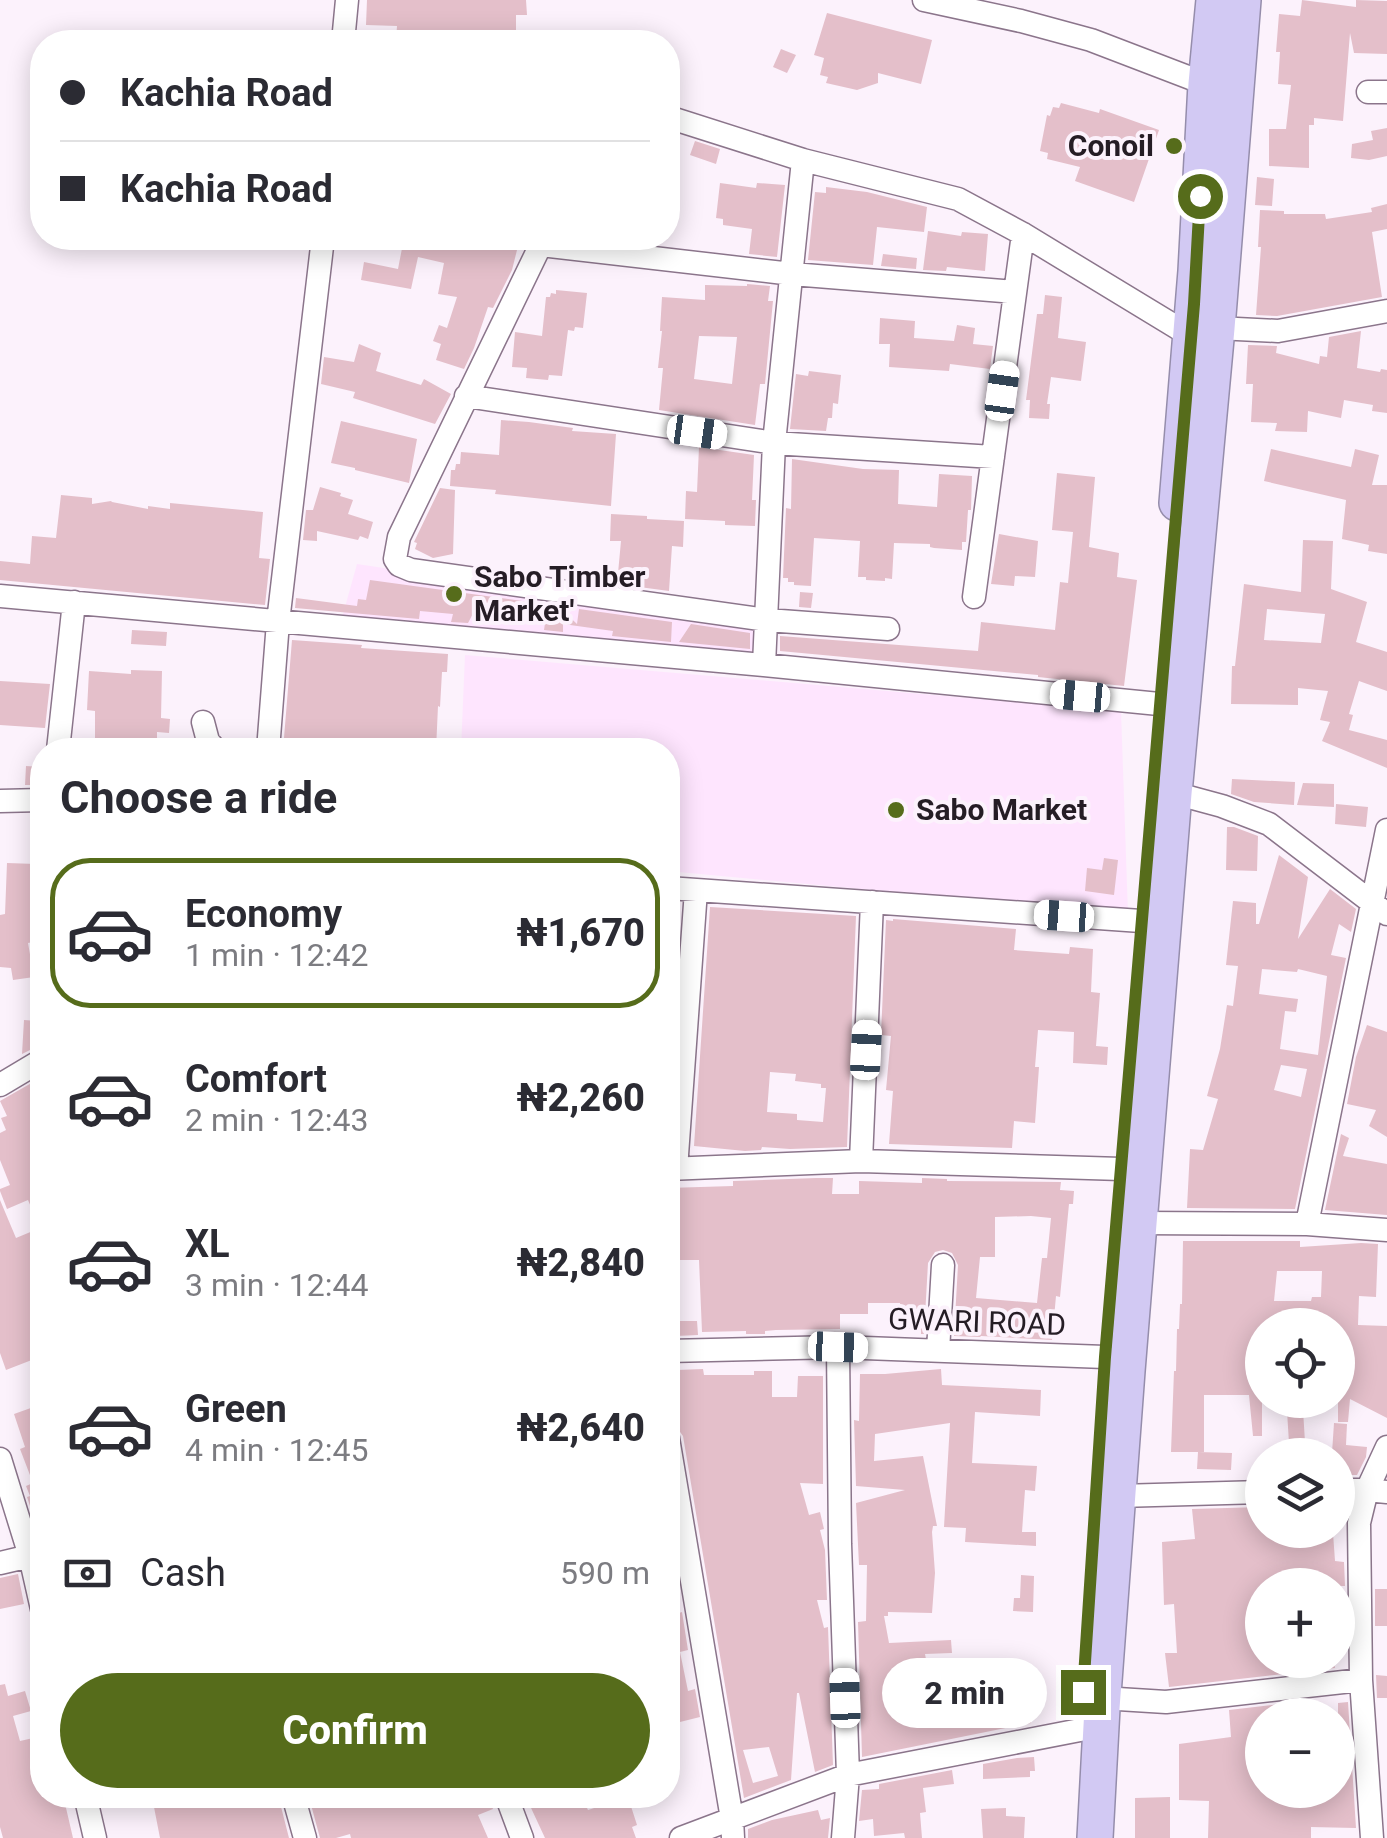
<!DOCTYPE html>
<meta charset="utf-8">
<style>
body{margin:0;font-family:Roboto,sans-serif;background:#f7f7f7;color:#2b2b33;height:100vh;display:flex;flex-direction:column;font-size:38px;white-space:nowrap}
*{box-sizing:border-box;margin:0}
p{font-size:32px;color:#7c7c81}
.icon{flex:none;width:55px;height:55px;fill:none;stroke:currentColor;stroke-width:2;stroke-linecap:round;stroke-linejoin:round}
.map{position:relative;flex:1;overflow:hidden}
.details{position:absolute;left:30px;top:738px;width:650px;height:1070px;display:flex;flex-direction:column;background:#fff;border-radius:40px;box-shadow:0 5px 25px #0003}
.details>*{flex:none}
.top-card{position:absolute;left:30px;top:30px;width:650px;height:220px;border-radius:40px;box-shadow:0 5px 25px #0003;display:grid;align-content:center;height:220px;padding:0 30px;background:#fff}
.tools{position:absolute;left:1245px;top:1308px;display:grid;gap:20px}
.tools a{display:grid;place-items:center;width:110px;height:110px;border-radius:50%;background:#fff;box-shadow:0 5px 25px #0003;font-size:50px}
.end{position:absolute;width:45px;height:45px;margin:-22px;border:12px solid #566c1b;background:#fff;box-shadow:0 0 0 5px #fff}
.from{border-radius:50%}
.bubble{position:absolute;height:70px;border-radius:35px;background:#fff;box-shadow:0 5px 25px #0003;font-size:32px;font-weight:800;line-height:70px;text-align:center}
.car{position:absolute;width:30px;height:60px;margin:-30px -15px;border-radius:12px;box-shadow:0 0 8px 2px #0007;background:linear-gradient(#fff 24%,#345 0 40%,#fff 0 76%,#345 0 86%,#fff 0)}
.top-card b{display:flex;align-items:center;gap:35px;height:95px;font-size:38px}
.top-card b+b{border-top:2px solid #e1e1e2}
.top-card i{width:25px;height:25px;background:#2b2b33}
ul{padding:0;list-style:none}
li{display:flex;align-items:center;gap:30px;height:150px;margin:0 20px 15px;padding:0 10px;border:5px solid transparent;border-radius:40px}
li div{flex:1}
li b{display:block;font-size:38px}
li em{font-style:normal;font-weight:800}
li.on{border-color:#566c1b}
li>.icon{width:90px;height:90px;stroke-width:1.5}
h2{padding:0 30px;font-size:45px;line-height:120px}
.pay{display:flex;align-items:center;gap:25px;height:110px;padding:0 30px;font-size:38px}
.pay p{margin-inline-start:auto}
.action{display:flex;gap:20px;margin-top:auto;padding:20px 30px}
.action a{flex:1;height:115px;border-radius:60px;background:#566c1b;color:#fff;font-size:40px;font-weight:800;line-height:115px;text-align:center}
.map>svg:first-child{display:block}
</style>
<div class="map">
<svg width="1387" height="1838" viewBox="0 0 1387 1838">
<rect width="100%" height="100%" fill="#fcf2fc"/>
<path fill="#fee5fe" d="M357 564 763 625 760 660 340 625Z
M465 655 1121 711 1128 914 668 871V750H461Z"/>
<path fill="#e4bfca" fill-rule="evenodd" d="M367 0H526L527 15H516V42H399V40H396L397 26 366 25Z
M1302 0 1356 7V0L1387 1V54L1354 53 1350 33 1343 121 1314 118V125H1309V168L1269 166V129H1286L1291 85 1278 84 1280 52H1276L1279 14 1300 16Z
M827 13 932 40 921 84 878 73V83L857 90 826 83 828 77 820 75 824 58 814 55Z
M781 49 796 55 787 73 773 67Z
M1061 103 1099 113 1100 109 1159 130 1134 202 1075 181 1080 167 1047 159 1048 153 1040 151 1047 115 1050 116 1053 107 1059 108Z
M1387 128V156L1369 160 1351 158 1352 144 1373 140 1371 131Z
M695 141 720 149 716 164 690 155Z
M1257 177 1274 179 1272 206 1255 205Z
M720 183 756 188 757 183 785 185 777 257 749 254 752 229 723 225V219L716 218Z
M826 187 867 192 927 207 924 232 877 227 873 265 808 260 815 192 826 193Z
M1387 204V229L1372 232 1382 297 1277 316 1256 315 1261 247H1258L1260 210 1284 211V214H1325L1326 219 1372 212 1371 208Z
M928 231 961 236 962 232 988 234 985 271 947 267 946 271 923 270Z
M404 238H520L512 270 493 308 488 307 474 348 464 369 436 360 441 344 433 341 439 325 447 328 457 297 438 294 444 263 418 257 411 289 361 280 364 262 398 269Z
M883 254 917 258 916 269 881 266Z
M747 284 770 286 768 301H773L765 384H760L755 425 659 410 663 368H658L662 331H660L662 297 705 300V285L747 286ZM699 336 737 337 732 384 694 379Z
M556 290 587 293 583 328 575 327 574 331 568 330 562 376 549 375 548 380 526 378 527 368 512 367 515 332 542 336 546 297H550L551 293 556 294Z
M1045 295 1062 297 1058 338 1086 342 1081 381 1051 377 1047 404H1050L1049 419 1029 418 1030 400H1026L1037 314H1043Z
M880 318 915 321 914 338 954 341 957 325 975 328 973 344 993 346 990 369 950 364 949 371 889 367 890 344H879Z
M1361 331 1357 368 1380 372 1381 369 1387 370V413L1372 411 1373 405 1344 400 1341 418 1308 411 1307 432 1275 431 1277 423 1251 422 1253 384H1246L1248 345 1277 346 1276 353 1319 364 1320 356 1327 357 1329 337Z
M359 344 381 353 376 371 421 385 424 379 451 394 435 424 353 398 355 392 321 384 324 357 354 362Z
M809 371 841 375 838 404 833 403 832 418H828L826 431 790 429 796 374 808 376Z
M501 420 529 422 573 428 572 431 616 434 611 506 495 494 496 490 450 486 451 470H455L456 464H460L461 452 499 455Z
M341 421 417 439 409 483 355 470V468L331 463Z
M699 447 754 455 752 500H756L755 526 725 525V521L685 519 686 491 697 492Z
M1271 449 1351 467 1355 449 1379 455 1372 485H1387V554L1368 551 1369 545 1342 539 1346 500 1264 481Z
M792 459 863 469 899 470 898 504 937 507 939 474 972 476 971 510H968L966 542H962V550L934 548 930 547V544L894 543 892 579 885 578V581L866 580V577H858L860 541 814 538 811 586 794 585V582H788V578H783L786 508 791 509Z
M1057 473 1095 477 1089 547 1119 553 1117 577 1137 580 1124 686 1038 677V675L780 651V636L978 651 981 622 1055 630 1060 582 1068 583 1073 532 1052 530Z
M320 487 341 493 340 496 353 500 348 514 373 522 368 539 360 536 358 540 317 531V541L303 540 306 510H313Z
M440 488 455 490 453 554 433 558 415 549 417 543 414 542Z
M61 495 92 498V504L111 501 112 502 148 509V506L170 509V503L263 512 259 558 270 559 265 605 0 580V561L30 564 32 536 56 538Z
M611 514 647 516V519L684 521 683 547 672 546 669 591 617 584 621 541H610Z
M999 534 1038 541 1035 577 1015 576 1014 586 991 584Z
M1303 540 1333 541 1331 589 1367 602 1356 642 1387 652V691L1359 681 1349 714 1353 715 1349 730 1387 740V768L1322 741 1330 722 1320 720 1328 691 1298 688V705L1231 704 1232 666H1235L1244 584 1301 592ZM1267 609 1325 614 1321 643 1264 640Z
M370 580 558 606 577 624 579 609 672 622 671 642 612 636 613 631 563 624V632L544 630 546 617 530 615V613L476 608 468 623 451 622 453 614 420 611 419 619 295 608 296 598 357 606 358 599 366 600Z
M800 592 813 593 811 608 799 607Z
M691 624 750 633V649L679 642Z
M132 630 167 632 166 646 131 644Z
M292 640 362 645 361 648 448 654 447 672H442L440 707 438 706 436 750H283Z
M131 670 162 671 161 718 170 719 169 733 157 732V750H95V711L87 710 89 671 131 674Z
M0 681 50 684 45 728 0 725Z
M26 766 42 767V785H25Z
M1232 779 1295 782 1294 805 1254 802 1231 794Z
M1303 783 1334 784V807L1297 805Z
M1336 804 1368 807 1366 827 1335 824Z
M1227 827H1234L1258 836 1257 871 1226 870Z
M1279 855 1308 877 1298 939 1330 889 1356 909 1351 932 1339 924 1331 955 1346 958 1295 1209 1187 1208 1190 1149 1203 1150 1218 1099 1207 1096 1220 1049 1227 1005 1233 1006 1238 966 1226 965 1233 901 1256 903V924H1259ZM1262 969 1297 972 1298 969 1327 976 1318 1055 1280 1049 1285 1011 1296 1012 1298 999 1259 994ZM1281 1065 1307 1069 1301 1097 1274 1090Z
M1104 858 1118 860 1114 895 1085 891 1087 868 1102 870Z
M7 863 36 864 33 942 28 943 34 977 13 980 11 968 0 967V915L5 914Z
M710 907 856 916 847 1147 790 1149 762 1147 761 1150 745 1151 694 1146ZM770 1072 796 1074 795 1081 821 1084V1088H826L823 1122 797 1120V1114L767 1112Z
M668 909 680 910 674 987H668Z
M893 919 1016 929 1014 950 1069 954 1070 947 1093 949 1091 992 1100 993 1096 1046 1108 1047 1107 1065 1073 1063 1074 1032 1038 1030 1035 1067H1039L1035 1123 1014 1121 1012 1148 889 1144 893 1091 886 1090 891 1036 881 1035 886 920 893 921Z
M24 1020 38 1021 36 1047 22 1054Z
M1367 1025 1387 1032V1137L1369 1126 1376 1110 1347 1104 1356 1057Z
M42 1077V1356L6 1370 0 1353V1200L16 1238 40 1228 28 1200 7 1209 0 1191V1189L10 1185 0 1160V1133L6 1130 1 1118 7 1116 0 1101Z
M1341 1134 1349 1138 1343 1156 1387 1164V1215L1325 1210Z
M816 1178H833L832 1194H859V1181L922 1183V1178L947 1179V1181L1061 1182 1060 1190 1074 1191 1073 1204H1069L1060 1297 1056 1296 1052 1340 981 1336 980 1337 954 1336 958 1265 952 1253 943 1250 935 1252 928 1263 924 1334H921V1330L900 1328V1303H868V1314H840V1329L776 1330 765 1331V1334H746V1331L702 1332 699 1260H668V1188L733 1186V1181ZM1031 1216 1051 1218 1047 1258H1042L1037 1303 976 1298 980 1257H995V1217Z
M1183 1241H1300V1247L1361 1243 1378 1244 1376 1297 1359 1296 1358 1325 1387 1326V1418L1350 1399 1348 1422H1338V1325H1262V1436H1253L1249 1395H1204V1452H1171L1174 1371H1176L1177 1329H1179L1180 1304H1182ZM1277 1271H1322L1321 1297H1312L1311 1301H1274Z
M676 1321H697L698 1335 676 1336Z
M703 1369 704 1375H754V1371H772V1397H797L798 1376H823V1484L800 1483 809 1515 820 1512 824 1529 820 1530 825 1550 827 1600H817L824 1628 828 1627 833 1765 815 1772 799 1693H797L791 1780 744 1798 683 1436 675 1425 677 1370ZM769 1747 778 1776 753 1783 743 1750Z
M941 1369 942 1385 1041 1390 1040 1416 975 1412 972 1463 1037 1466 1035 1491 1025 1490 1022 1532H1036V1546L965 1542 966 1528 944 1527 950 1423 875 1434 874 1461 923 1456 937 1526H933L932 1532 935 1573 932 1613 888 1612V1616H884L889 1643 951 1640 952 1653 925 1654 933 1697 1010 1693V1670L1029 1671V1692H1032L1031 1723 862 1757 858 1622 866 1621 867 1565H859L856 1503 905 1490 856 1486 854 1420 859 1421 860 1374H885Z
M42 1404V1535L40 1536 27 1497 30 1496 26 1486 33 1483 20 1449 25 1447 14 1414Z
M1303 1410 1305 1442 1289 1443 1287 1411Z
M1334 1423 1347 1424 1346 1445 1367 1447 1366 1457 1357 1475H1338V1453H1332Z
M1198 1452 1232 1453 1231 1470 1197 1469Z
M1262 1507V1530H1278V1537L1333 1533 1335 1561 1344 1562 1345 1586 1262 1585V1660H1318L1319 1665 1334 1662 1335 1668 1169 1687 1165 1653H1177L1174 1604 1164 1605 1162 1542 1195 1539 1192 1509Z
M18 1574 24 1604 0 1609V1578Z
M1021 1575 1034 1576 1033 1612 1013 1611 1014 1598H1020Z
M668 1588H671L679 1613 682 1612 688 1650 680 1652 688 1691 695 1689 700 1717 668 1725Z
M1375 1589H1387V1626H1375Z
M1376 1675 1387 1676V1698H1377Z
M5 1684 8 1696 25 1691 31 1711 13 1716 20 1741 42 1736V1797L63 1795 73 1838H3L0 1827V1685Z
M1307 1701V1715H1262V1790H1338V1703L1348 1702 1356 1828 1311 1827V1838H1208L1209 1801 1179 1800V1744L1231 1737 1229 1710Z
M1034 1757 1035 1771H1030V1777L983 1779V1764L1017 1758Z
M952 1770 954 1784 923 1788 926 1812 920 1813 922 1838H905L904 1833 874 1836 873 1819 859 1821 862 1790 879 1789V1784Z
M194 1795H278L289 1838H160L153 1802Z
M330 1795H487L493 1809 478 1815 488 1838H351L350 1834 336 1838H320L310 1801Z
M525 1795H581L588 1810 628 1797 637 1825 632 1827 636 1838H545Z
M1170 1797V1838H1135V1798Z
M1006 1808V1816L1025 1817 1024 1838H983L981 1809Z
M818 1810 821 1820 830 1818 828 1838H748V1829L772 1820Z"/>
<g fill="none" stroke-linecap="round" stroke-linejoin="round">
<defs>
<path id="minor" d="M924 0 1021 21 1091 40 1206 84
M343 42 347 0
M1368 92H1387
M668 117 803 160 958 199 1023 234 1191 336
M544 238 399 537 395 559 399 565 411 570 767 620 888 629
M541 245 792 274 1015 292
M1217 328 1278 331 1387 311
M466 396 774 443 993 457
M0 596 764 665 1159 704
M974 597 1023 234
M764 665 774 443 803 160
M203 722 208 741 216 750
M58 750 74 602
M268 750 278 622 323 238
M1174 793 1222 806 1269 824 1387 914
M0 801 42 800
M668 888 1141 921
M0 1085 42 1060
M861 1161 872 902
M668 1169 861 1161 1121 1169
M676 1169 696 890
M1139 1223 1307 1224 1387 1230
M1307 1224 1387 830
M838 1347 840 1544 848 1775 843 1838
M668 1351 838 1347 1105 1357
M938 1351 943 1265
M668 1438 732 1819 733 1838
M0 1459 30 1556 42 1609
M1338 1490H1367L1387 1492
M1119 1496 1262 1492
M0 1563 30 1556 42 1550
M1102 1698 1166 1702 1361 1680
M85 1795 95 1838
M293 1795 305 1838
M506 1795 522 1838
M681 1838 848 1775 1080 1730
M1372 1838 1361 1680 1359 1523 1367 1490 1387 1447"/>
<path id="highway" d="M1177 503 1196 271 1206 84 1214 0
M1095 1838 1102 1708 1127 1371 1174 793 1217 328 1243 0"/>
</defs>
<use href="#minor" stroke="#8b758b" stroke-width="25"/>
<use href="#highway" stroke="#958dab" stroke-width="38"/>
<use href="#minor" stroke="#fff" stroke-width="22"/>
<use href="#highway" stroke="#d2c9f3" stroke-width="35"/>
</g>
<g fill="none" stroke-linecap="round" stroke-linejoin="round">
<path stroke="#566c1b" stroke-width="12" d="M1083 1692 1105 1357 1194 304 1200 196"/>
</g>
<g fill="#566c1b" stroke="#fcf2fc" stroke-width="4">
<circle cx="1174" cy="146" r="10"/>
<circle cx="454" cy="594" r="10"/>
<circle cx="896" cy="810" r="10"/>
</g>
<g text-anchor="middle" stroke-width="8" stroke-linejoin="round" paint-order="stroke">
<g font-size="30" font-weight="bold" fill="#251d25" stroke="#fcf2fc" text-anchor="start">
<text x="1154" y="156" text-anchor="end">Conoil</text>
<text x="474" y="587">Sabo Timber<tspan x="474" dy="34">Market'</tspan></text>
<text x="916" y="820">Sabo Market</text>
</g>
<g font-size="30" fill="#251d25" stroke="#fcf2fc">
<text transform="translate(977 1322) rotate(2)" y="10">GWARI ROAD</text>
</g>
</g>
</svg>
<div class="tools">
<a><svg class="icon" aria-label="locate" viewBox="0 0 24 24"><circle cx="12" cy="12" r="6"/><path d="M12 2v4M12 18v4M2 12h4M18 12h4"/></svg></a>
<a><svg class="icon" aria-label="layers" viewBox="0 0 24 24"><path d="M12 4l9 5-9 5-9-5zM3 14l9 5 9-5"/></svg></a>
<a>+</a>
<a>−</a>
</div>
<i class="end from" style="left:1200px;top:196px"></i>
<i class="end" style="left:1083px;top:1692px"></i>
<div class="bubble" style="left:882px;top:1658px;width:165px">2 min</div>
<i class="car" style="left:1002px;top:391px;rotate:8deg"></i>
<i class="car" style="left:697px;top:432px;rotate:98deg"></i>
<i class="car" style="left:1080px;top:696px;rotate:275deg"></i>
<i class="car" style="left:1064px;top:916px;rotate:274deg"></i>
<i class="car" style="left:866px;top:1050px;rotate:3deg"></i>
<i class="car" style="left:838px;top:1347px;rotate:92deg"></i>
<i class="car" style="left:845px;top:1698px;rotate:358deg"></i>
<div class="top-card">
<b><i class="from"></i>Kachia Road</b>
<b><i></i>Kachia Road</b>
</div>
<section class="details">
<h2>Choose a ride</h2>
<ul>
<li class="on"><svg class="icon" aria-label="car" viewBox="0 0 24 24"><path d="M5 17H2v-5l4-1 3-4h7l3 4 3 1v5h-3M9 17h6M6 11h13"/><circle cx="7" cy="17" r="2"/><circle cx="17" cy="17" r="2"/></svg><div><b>Economy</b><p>1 min · 12:42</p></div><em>₦1,670</em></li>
<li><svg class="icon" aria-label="car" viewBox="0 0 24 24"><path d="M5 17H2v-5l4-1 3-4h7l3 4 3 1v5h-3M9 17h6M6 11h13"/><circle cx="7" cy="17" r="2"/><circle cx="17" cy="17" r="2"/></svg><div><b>Comfort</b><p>2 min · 12:43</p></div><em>₦2,260</em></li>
<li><svg class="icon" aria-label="car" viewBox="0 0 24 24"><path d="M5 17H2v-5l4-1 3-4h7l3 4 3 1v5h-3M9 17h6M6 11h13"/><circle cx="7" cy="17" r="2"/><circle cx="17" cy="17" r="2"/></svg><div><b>XL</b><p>3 min · 12:44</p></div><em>₦2,840</em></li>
<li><svg class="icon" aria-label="car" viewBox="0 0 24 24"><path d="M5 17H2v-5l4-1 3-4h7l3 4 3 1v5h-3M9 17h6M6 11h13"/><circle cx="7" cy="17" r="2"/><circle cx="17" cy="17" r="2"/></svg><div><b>Green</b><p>4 min · 12:45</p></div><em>₦2,640</em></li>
</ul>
<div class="pay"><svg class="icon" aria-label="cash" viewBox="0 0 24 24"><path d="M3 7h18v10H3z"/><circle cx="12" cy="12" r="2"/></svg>Cash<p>590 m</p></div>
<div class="action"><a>Confirm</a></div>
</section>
</div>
